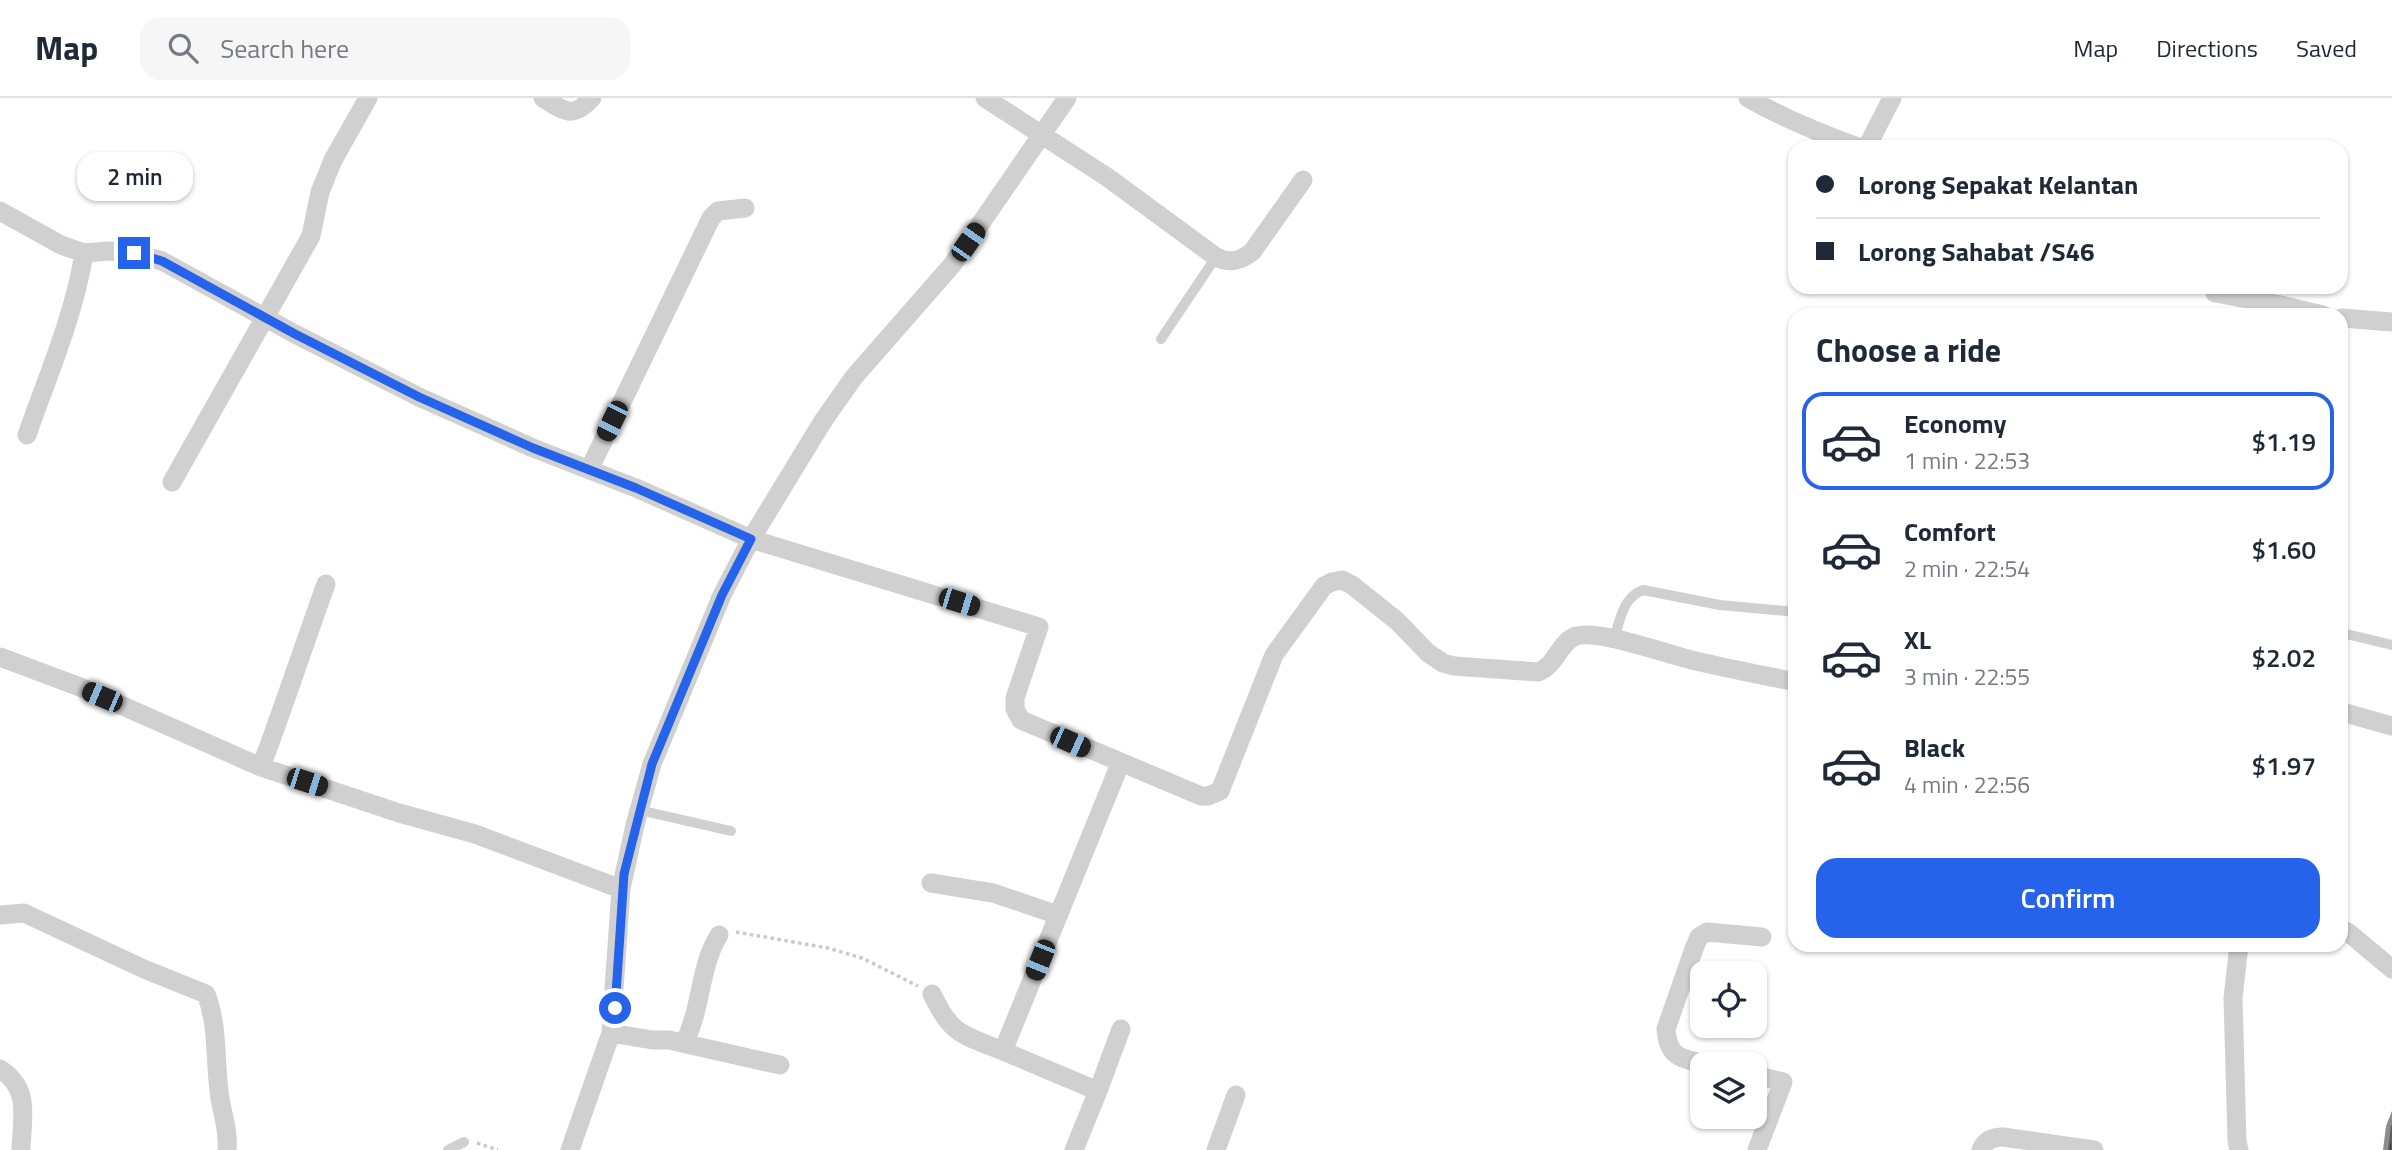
<!DOCTYPE html>
<meta charset="utf-8">
<style>
body{margin:0;font-family:"Titillium Web",sans-serif;background:#f6f6f7;color:#1f2937;height:100vh;display:flex;flex-direction:column;font-size:26px;white-space:nowrap}
*{box-sizing:border-box;margin:0}
p{font-size:23px;color:#747a83}
.icon{flex:none;width:38px;height:38px;fill:none;stroke:currentColor;stroke-width:2;stroke-linecap:round;stroke-linejoin:round}
.map{position:relative;flex:1;overflow:hidden}
.sheet{position:absolute;left:1788px;top:210px;width:560px;height:644px;display:flex;flex-direction:column;background:#fff;border-radius:21px;box-shadow:0 2px 5px #0004}
.sheet>*{flex:none}
.top-card{position:absolute;left:1788px;top:42px;width:560px;height:154px;border-radius:21px;box-shadow:0 2px 5px #0004;display:grid;align-content:center;height:154px;padding:0 28px;background:#fff}
.tools{position:absolute;left:1690px;top:863px;display:grid;gap:14px}
.tools a{display:grid;place-items:center;width:77px;height:77px;border-radius:14px;background:#fff;box-shadow:0 2px 5px #0004;font-size:35px}
.end{position:absolute;width:32px;height:32px;margin:-16px;border:9px solid #2563eb;background:#fff;box-shadow:0 0 0 4px #fff}
.from{border-radius:50%}
.bubble{position:absolute;height:49px;border-radius:21px;background:#fff;box-shadow:0 2px 5px #0004;font-size:23px;font-weight:600;line-height:49px;text-align:center}
.car{position:absolute;width:21px;height:42px;margin:-21px -10px;border-radius:9px;box-shadow:0 0 5px 2px #0007;background:linear-gradient(#222 24%,#8ab4d8 0 40%,#222 0 76%,#8ab4d8 0 86%,#222 0)}
.top-card b{display:flex;align-items:center;gap:24px;height:66px;font-size:26px}
.top-card b+b{border-top:2px solid #e0e1e3}
.top-card i{width:18px;height:18px;background:#1f2937}
ul{padding:0;list-style:none}
li{display:flex;align-items:center;gap:21px;height:98px;margin:0 14px 10px;padding:0 14px;border:4px solid transparent;border-radius:21px}
li div{flex:1}
li b{display:block;font-size:26px}
li em{font-style:normal;font-weight:600}
li.active{border-color:#2563eb}
li>.icon{width:63px;height:63px;stroke-width:1.5}
h2{padding:0 28px;font-size:32px;line-height:84px}
.action{display:flex;gap:14px;margin-top:auto;padding:14px 28px}
.action a{flex:1;height:80px;border-radius:21px;background:#2563eb;color:#fff;font-size:28px;font-weight:600;line-height:80px;text-align:center}
header{display:flex;align-items:center;gap:42px;box-sizing:border-box;height:98px;padding:0 35px;background:#fff;border-bottom:2px solid #e0e1e3}
header strong{font-size:33px}
nav{display:flex;gap:38px;margin-inline-start:auto;font-size:24px}
.search{width:490px;height:63px;background:#f6f6f7;display:flex;align-items:center;gap:18px;box-sizing:border-box;padding:0 24px;border-radius:21px;color:#747a83;font-size:26px}
.map>svg:first-child{display:block}
</style>
<header>
<strong>Map</strong>
<div class="search"><svg class="icon" aria-label="search" viewBox="0 0 24 24"><circle cx="10" cy="10" r="6"/><path d="M15 15l6 6"/></svg>Search here</div>
<nav><a>Map</a><a>Directions</a><a>Saved</a></nav>
</header>
<div class="map">
<svg width="2392" height="1052" viewBox="0 0 2392 1052">
<rect width="100%" height="100%" fill="#fff"/>
<g fill="none" stroke-linecap="round" stroke-linejoin="round">
<path stroke="#cacaca" stroke-width="3.5" stroke-dasharray="3.5 3.5" stroke-linecap="butt" d="M736 834 828 850 862 860 918 888
M477 1045 498 1052"/>
<path stroke="#d0d0d0" stroke-width="10" d="M1161 241 1216 159
M2342 535 2392 547
M1614 541C1620 522 1623 499 1643 492L1720 507 1796 514
M639 712 731 733
M448 1052 464 1044"/>
<path stroke="#d0d0d0" stroke-width="19" d="M543 0C565 14 573 21 592 0
M985 0 1107 79 1216 159C1230 166 1240 163 1252 154L1303 82
M1748 0C1783 20 1819 35 1858 49
M1867 49 1892 0
M0 113 61 147 84 155 109 153 134 155 162 163 295 236 419 299 533 350 636 390 751 441 1039 529 1015 600V611L1021 622 1201 698H1208L1220 693 1274 557 1324 488 1332 484 1342 482 1352 487 1397 523 1428 555 1443 565 1454 568 1538 574C1556 568 1559 544 1576 538 1599 531 1669 557 1696 563 1729 571 1762 577 1796 584
M2215 195 2281 207 2323 217
M2342 220 2392 224
M27 337C48 277 74 218 84 155
M589 372 711 120 718 113 745 110
M172 384 311 138 320 94 333 62 368 0
M0 559 80 589 261 669 399 715 475 736 621 791
M2342 614 2392 628
M261 669C284 608 304 547 326 486
M931 785 993 795 1058 817
M0 817 24 815 144 871 206 896C218 926 215 961 219 993 221 1013 229 1031 227 1052
M2342 831 2349 835 2392 871
M2239 847 2233 900 2237 1043 2239 1052
M932 896C952 938 962 936 1003 953
M611 935 652 942H669L780 967
M684 945C702 911 699 869 719 837
M1705 966C1680 960 1668 959 1666 931L1695 848 1699 839 1707 834 1762 839
M0 971C31 991 22 1019 21 1052
M1755 977 1783 984 1757 1052
M1098 993 1121 931
M570 1052 611 935 621 791 635 727 652 666 722 497 751 441 823 323 854 279 952 167 1067 0
M1074 1052 1098 993 1003 953 1120 666
M1216 1052 1236 997
M1981 1052C1985 1042 1993 1039 2003 1039L2094 1052"/>
</g>
<path fill="#8c8c8c" d="M2392 1013V1052H2383L2386 1028Z"/>
<path fill="#1a1a1a" stroke="#5f5f5f" stroke-width="2" d="M2392 1027V1052H2389Z"/>
<g fill="none" stroke-linecap="round" stroke-linejoin="round">
<path stroke="#2563eb" stroke-width="9" d="M134 155 162 163 295 236 419 299 533 350 636 390 751 441 722 497 652 666 624 776 615 910"/>
</g>
</svg>
<div class="tools">
<a><svg class="icon" aria-label="locate" viewBox="0 0 24 24"><circle cx="12" cy="12" r="6"/><path d="M12 2v4M12 18v4M2 12h4M18 12h4"/></svg></a>
<a><svg class="icon" aria-label="layers" viewBox="0 0 24 24"><path d="M12 4l9 5-9 5-9-5zM3 14l9 5 9-5"/></svg></a>
</div>
<i class="end from" style="left:615px;top:910px"></i>
<i class="end" style="left:134px;top:155px"></i>
<div class="bubble" style="left:77px;top:54px;width:116px">2 min</div>
<i class="car" style="left:968px;top:144px;rotate:35deg"></i>
<i class="car" style="left:612px;top:323px;rotate:206deg"></i>
<i class="car" style="left:959px;top:504px;rotate:107deg"></i>
<i class="car" style="left:102px;top:599px;rotate:293deg"></i>
<i class="car" style="left:1070px;top:644px;rotate:114deg"></i>
<i class="car" style="left:307px;top:684px;rotate:108deg"></i>
<i class="car" style="left:1040px;top:862px;rotate:202deg"></i>
<div class="top-card">
<b><i class="from"></i>Lorong Sepakat Kelantan</b>
<b><i></i>Lorong Sahabat /S46</b>
</div>
<section class="sheet">
<h2>Choose a ride</h2>
<ul>
<li class="active"><svg class="icon" aria-label="car" viewBox="0 0 24 24"><path d="M5 17H2v-5l4-1 3-4h7l3 4 3 1v5h-3M9 17h6M6 11h13"/><circle cx="7" cy="17" r="2"/><circle cx="17" cy="17" r="2"/></svg><div><b>Economy</b><p>1 min · 22:53</p></div><em>$1.19</em></li>
<li><svg class="icon" aria-label="car" viewBox="0 0 24 24"><path d="M5 17H2v-5l4-1 3-4h7l3 4 3 1v5h-3M9 17h6M6 11h13"/><circle cx="7" cy="17" r="2"/><circle cx="17" cy="17" r="2"/></svg><div><b>Comfort</b><p>2 min · 22:54</p></div><em>$1.60</em></li>
<li><svg class="icon" aria-label="car" viewBox="0 0 24 24"><path d="M5 17H2v-5l4-1 3-4h7l3 4 3 1v5h-3M9 17h6M6 11h13"/><circle cx="7" cy="17" r="2"/><circle cx="17" cy="17" r="2"/></svg><div><b>XL</b><p>3 min · 22:55</p></div><em>$2.02</em></li>
<li><svg class="icon" aria-label="car" viewBox="0 0 24 24"><path d="M5 17H2v-5l4-1 3-4h7l3 4 3 1v5h-3M9 17h6M6 11h13"/><circle cx="7" cy="17" r="2"/><circle cx="17" cy="17" r="2"/></svg><div><b>Black</b><p>4 min · 22:56</p></div><em>$1.97</em></li>
</ul>
<div class="action"><a>Confirm</a></div>
</section>
</div>
